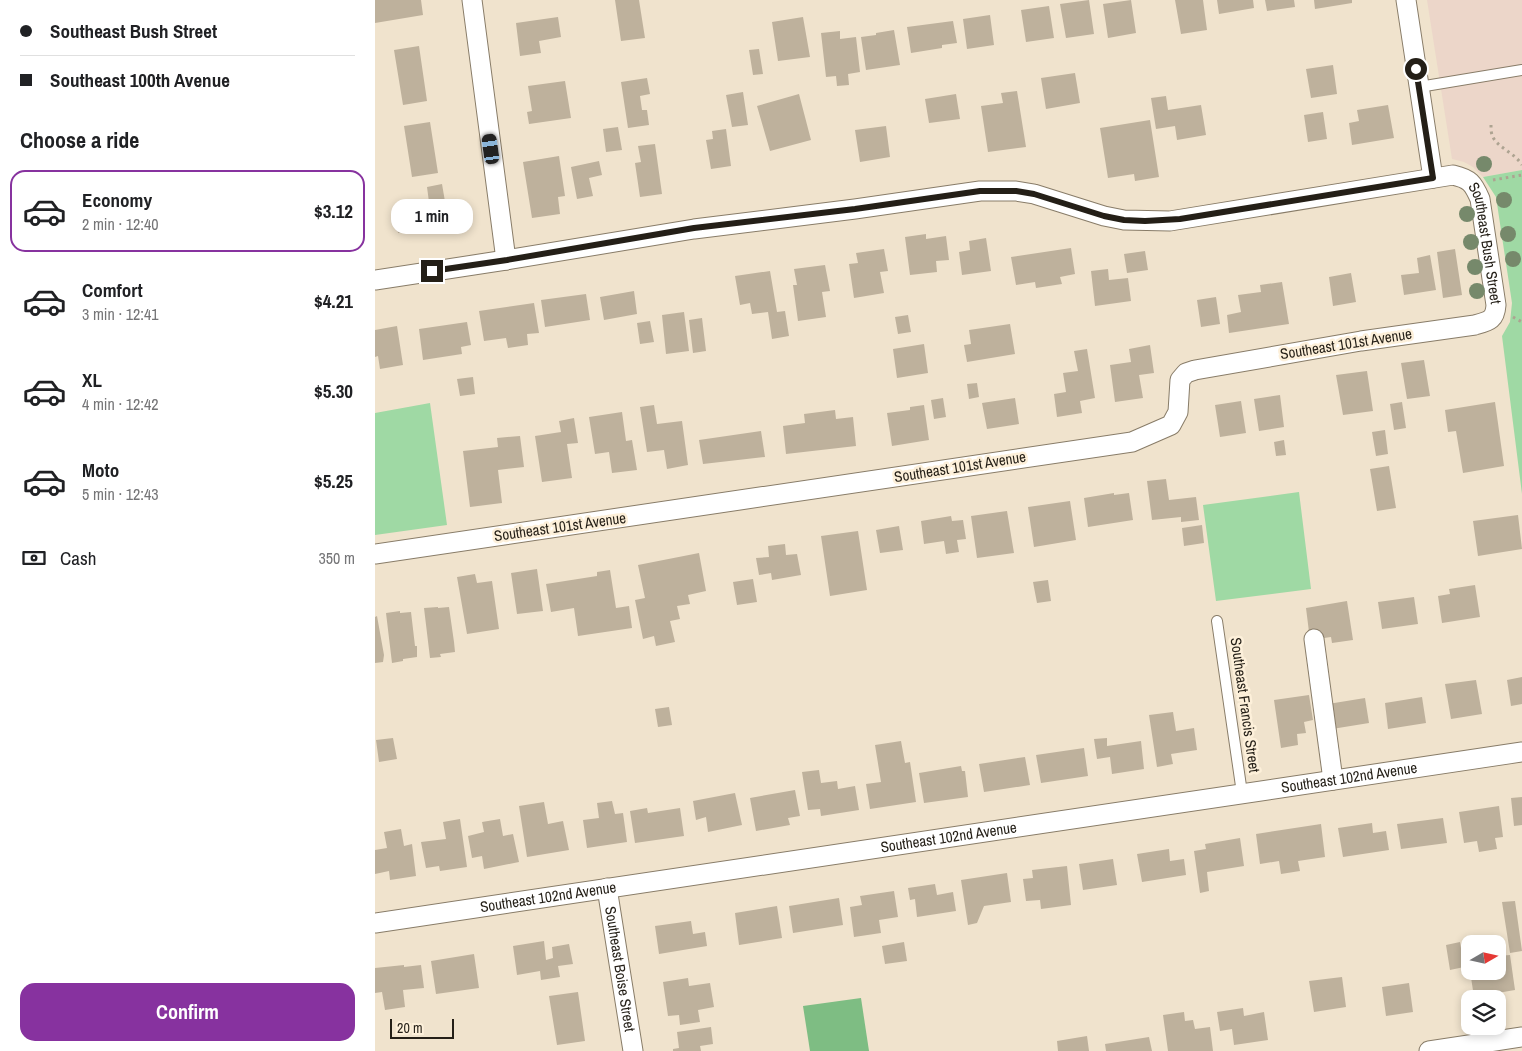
<!DOCTYPE html>
<meta charset="utf-8">
<style>
body{margin:0;font-family:"Archivo Narrow",sans-serif;background:#f2f2f2;color:#202124;height:100vh;display:flex;flex-direction:column;font-size:19px;white-space:nowrap}
*{box-sizing:border-box;margin:0}
p{font-size:16px;color:#757577}
.icon{flex:none;width:28px;height:28px;fill:none;stroke:currentColor;stroke-width:2;stroke-linecap:round;stroke-linejoin:round}
.map{position:relative;flex:1;overflow:hidden}
.sheet{display:flex;flex-direction:column;background:#fff;width:375px}
.sheet>*{flex:none}
.banner{display:grid;align-content:center;height:110px;padding:0 20px;background:#fff}
.needle{width:32px;rotate:81deg}
.tools{position:absolute;left:1086px;top:935px;display:grid;gap:10px}
.tools a{display:grid;place-items:center;width:45px;height:45px;border-radius:10px;background:#fff;box-shadow:0 2px 8px #0003;font-size:25px}
.scale{position:absolute;left:15px;bottom:12px;width:64px;box-sizing:border-box;padding-left:5px;border:2px solid #241f17;border-top:0;font-size:14px;line-height:18px;white-space:nowrap;color:#241f17;-webkit-text-stroke:4px #fdf0da;paint-order:stroke}
.end{position:absolute;width:22px;height:22px;margin:-11px;border:6px solid #241f17;background:#fff;box-shadow:0 0 0 2px #fff}
.from{border-radius:50%}
.bubble{position:absolute;height:35px;border-radius:15px;background:#fff;box-shadow:0 2px 8px #0003;font-size:16px;font-weight:700;line-height:35px;text-align:center}
.car{position:absolute;width:15px;height:30px;margin:-15px -8px;border-radius:6px;box-shadow:0 0 4px 1px #0007;background:linear-gradient(#222 24%,#8ab4d8 0 40%,#222 0 76%,#8ab4d8 0 86%,#222 0)}
.banner b{display:flex;align-items:center;gap:18px;height:48px;font-size:19px}
.banner b+b{border-top:1px solid #e0e0e0}
.banner i{width:12px;height:12px;background:#202124}
ul{padding:0;list-style:none}
li{display:flex;align-items:center;gap:15px;height:82px;margin:0 10px 8px;padding:0 10px;border:2px solid transparent;border-radius:15px}
li div{flex:1}
li b{display:block;font-size:19px}
li em{font-style:normal;font-weight:700}
li.active{border-color:#87329f}
li>.icon{width:45px;height:45px;stroke-width:1.5}
h2{padding:0 20px;font-size:22px;line-height:60px}
.pay{display:flex;align-items:center;gap:12px;height:55px;padding:0 20px;font-size:19px}
.pay p{margin-inline-start:auto}
.primary-button{display:flex;gap:10px;margin-top:auto;padding:10px 20px}
.primary-button a{flex:1;height:58px;border-radius:15px;background:#87329f;color:#fff;font-size:20px;font-weight:700;line-height:58px;text-align:center}
main{display:flex;flex:1;min-height:0}
.map>svg:first-child{display:block}
</style>
<main>
<section class="sheet">
<div class="banner">
<b><i class="from"></i>Southeast Bush Street</b>
<b><i></i>Southeast 100th Avenue</b>
</div>
<h2>Choose a ride</h2>
<ul>
<li class="active"><svg class="icon" aria-label="car" viewBox="0 0 24 24"><path d="M5 17H2v-5l4-1 3-4h7l3 4 3 1v5h-3M9 17h6M6 11h13"/><circle cx="7" cy="17" r="2"/><circle cx="17" cy="17" r="2"/></svg><div><b>Economy</b><p>2 min · 12:40</p></div><em>$3.12</em></li>
<li><svg class="icon" aria-label="car" viewBox="0 0 24 24"><path d="M5 17H2v-5l4-1 3-4h7l3 4 3 1v5h-3M9 17h6M6 11h13"/><circle cx="7" cy="17" r="2"/><circle cx="17" cy="17" r="2"/></svg><div><b>Comfort</b><p>3 min · 12:41</p></div><em>$4.21</em></li>
<li><svg class="icon" aria-label="car" viewBox="0 0 24 24"><path d="M5 17H2v-5l4-1 3-4h7l3 4 3 1v5h-3M9 17h6M6 11h13"/><circle cx="7" cy="17" r="2"/><circle cx="17" cy="17" r="2"/></svg><div><b>XL</b><p>4 min · 12:42</p></div><em>$5.30</em></li>
<li><svg class="icon" aria-label="car" viewBox="0 0 24 24"><path d="M5 17H2v-5l4-1 3-4h7l3 4 3 1v5h-3M9 17h6M6 11h13"/><circle cx="7" cy="17" r="2"/><circle cx="17" cy="17" r="2"/></svg><div><b>Moto</b><p>5 min · 12:43</p></div><em>$5.25</em></li>
</ul>
<div class="pay"><svg class="icon" aria-label="cash" viewBox="0 0 24 24"><path d="M3 7h18v10H3z"/><circle cx="12" cy="12" r="2"/></svg>Cash<p>350 m</p></div>
<div class="primary-button"><a>Confirm</a></div>
</section>
<div class="map">
<svg width="1147" height="1051" viewBox="0 0 1147 1051">
<rect width="100%" height="100%" fill="#f0e3cd"/>
<path fill="#ecd6c9" d="M1052 0H1147V170L1108 177 1098 167 1089 162 1077 159Z"/>
<path fill="#9fd9a4" d="M1147 170V494L1127 336 1135 322 1137 303 1121 197 1108 177Z
M55 403 72 525 0 535V413Z
M924 492 936 589 841 601 828 505Z"/>
<path fill="#7ebd83" d="M486 998 494 1051H435L428 1006Z"/>
<path fill="#beb19c" d="M0 0H46L48 15 0 23Z
M240 0H264L270 38 246 41Z
M714 0 719 34 691 38 685 4Z
M756 0 761 33 733 38 728 4Z
M800 0H828L832 30 806 34Z
M842 0H878L879 8 844 14Z
M890 0H919L920 7 892 11Z
M939 0H977V3L940 9Z
M674 6 679 38 651 42 646 10Z
M615 15 619 45 592 49 588 19Z
M183 17 186 37 164 41 166 53 145 56 141 23Z
M428 17 435 57 403 61 397 22Z
M578 21 582 43 567 45V48L536 53 532 27Z
M519 30 525 65 491 70 486 37 501 35V33Z
M465 31V39L481 37 485 72 473 74 474 85 462 86 461 76 451 77 446 33Z
M44 46 52 101 28 105 19 50Z
M384 49 388 74 378 75 374 50Z
M958 65 962 94 936 98 931 69Z
M700 73 705 103 671 109 666 78Z
M272 78 275 94 265 96 267 110H272L274 125 253 128 246 82Z
M190 81 196 118 154 124 152 112 157 111 153 86Z
M642 91 651 147 613 152 606 106 628 103 626 93Z
M368 92 373 125 357 127 351 95Z
M424 94 436 140 395 151 382 106Z
M581 94 585 119 554 123 550 99Z
M791 96 793 110 826 105 831 135 802 140 800 126 781 129 776 98Z
M1013 105 1019 138 977 145 974 123 984 121 982 110Z
M948 112 952 139 933 142 929 115Z
M775 120 784 177 760 181 759 174 733 178 725 128Z
M55 122 63 173 37 177 29 126Z
M511 126 515 157 485 162 480 130Z
M243 127 247 150 231 152 228 129Z
M351 129 356 166 336 169 331 140 338 139 337 131Z
M280 144 287 194 265 197 260 163 266 162 263 146Z
M184 156 190 196 183 197 185 214 157 218 148 162Z
M224 161 227 175 214 178 218 196 202 199 196 167Z
M67 184 74 225 23 233 19 207 54 202 52 187Z
M551 234V239L571 236 574 260 561 261 562 272 535 275 530 237Z
M611 238 616 271 587 275 584 252 595 250 594 241Z
M696 248 700 274 685 277 687 284 661 288 660 282 641 285 636 257Z
M509 249 513 271 505 272 509 293 479 298 474 264 483 263 481 253Z
M1080 249 1087 295 1068 298 1062 252Z
M770 251 773 270 752 273 749 254Z
M1055 255 1061 290 1029 295 1026 275 1044 273 1042 258Z
M450 265 455 291 447 292 451 317 423 321 418 285H422L419 269Z
M733 269 734 280 753 278 756 301 720 306 716 271Z
M395 271 402 312 410 311 414 336 397 339 393 312 377 314 375 303 365 305 360 276Z
M976 273 981 302 958 306 954 277Z
M907 282 914 324 854 333 852 315 866 312 863 295 886 292 885 285Z
M259 291 262 314 229 320 225 297Z
M211 294 215 320 170 327 166 300Z
M841 297 845 324 826 327 822 300Z
M159 303 164 333 152 334 153 345 133 348 131 338 109 341 104 311Z
M309 312 314 351 291 354 287 315Z
M533 315 536 332 523 334 520 317Z
M327 318 331 351 318 353 314 320Z
M275 321 279 342 265 344 262 323Z
M92 322 96 345 86 347 87 354 48 360 44 329Z
M635 324 640 354 592 362 589 345 596 344 594 330Z
M22 326 28 365 5 369 3 356 0 357V330Z
M549 344 553 373 522 378 518 349Z
M775 345 779 373 764 375 768 398 740 402 735 365 756 362 754 349Z
M712 349 720 398 705 401 707 413 682 417 679 394 691 392 688 373 703 371 699 351Z
M1049 360 1055 396 1032 399 1026 363Z
M992 371 998 411 968 415 961 375Z
M98 377 100 394 85 396 82 379Z
M602 383 604 397 594 399 592 384Z
M905 395 909 427 884 431 879 399Z
M568 398 571 417 559 419 556 400Z
M640 398 644 424 612 429 607 403Z
M866 401 871 433 845 437 840 405Z
M1027 402 1031 428 1019 430 1015 404Z
M1120 402 1129 466 1088 473 1081 431 1073 432 1070 410Z
M279 405 282 424 307 421 313 465 292 469 289 450 272 452 265 407Z
M549 405 554 440 517 446 512 413 535 410V407Z
M460 410 461 419 478 417 481 446 411 454 408 426 430 423 429 414Z
M247 412 251 441 257 440 262 470 237 473 234 452 220 454 214 417Z
M199 418 203 443 192 444 197 478 167 482 160 436 186 432 184 421Z
M1010 430 1013 454 1001 456 997 432Z
M386 431 390 457 328 464 324 440Z
M145 436 149 467 123 470 127 503 95 507 88 451 123 447 122 438Z
M909 440 911 455 901 456 899 442Z
M1014 466 1021 508 1002 511 995 469Z
M791 479 794 500 821 497 824 520 806 522V517L777 520 772 481Z
M739 493V495L754 493 758 520 713 527 709 498Z
M695 501 701 540 659 547 653 507Z
M632 511 639 553 602 558 596 516Z
M1143 515 1147 549 1103 556 1098 521Z
M576 516 577 521 588 520 591 539 582 540 584 552 571 554 569 541 549 544 546 521Z
M827 525 829 543 809 546 807 528Z
M524 526 528 550 505 553 501 530Z
M483 531 492 590 455 596 446 536Z
M410 544 411 555 422 554 426 575 397 580 396 573 384 575 381 558 394 557 393 546Z
M324 553 331 591 313 595 315 604 302 606 305 619 295 621 300 642 281 646 279 636 268 639 260 600 270 598 263 565Z
M162 569 168 611 142 614 136 573Z
M235 570 241 608 254 606 257 628 203 636 199 608 176 612 171 584 222 576V572Z
M100 574 102 583 117 581 124 629 92 634 82 577Z
M378 579 382 602 362 605 358 582Z
M673 580 676 601 662 603 658 582Z
M1100 585 1105 617 1067 623 1063 596 1075 594 1074 589Z
M1039 597 1043 624 1007 629 1003 602Z
M972 601 978 640 957 643 956 637 935 640 931 608Z
M63 607V608L74 607 79 642 80 652 65 654 66 657 55 658 49 608Z
M25 611V613L36 612 40 646H42V657L28 659V661L17 663 11 613Z
M2 616 9 655 8 662 0 663V617Z
M1147 677V704L1136 706 1132 680Z
M1101 680 1107 714 1076 719 1070 684Z
M934 695 938 720 929 722 931 733 922 734 923 745 906 748 899 700Z
M1047 697 1051 723 1013 729 1010 703Z
M990 698 994 723 957 729 953 704Z
M294 707 297 725 283 727 280 709Z
M798 712 801 731 819 728 822 750 796 754 798 764 782 767 774 715Z
M18 738 22 759 4 762 1 740Z
M732 738V746L766 741 769 769 737 774 735 757 722 759 719 739Z
M526 741 530 763 535 762 541 802 495 809 491 784 506 782 500 745Z
M709 748 713 776 666 783 661 755Z
M650 757 655 785 609 792 604 764Z
M586 766 587 771H590L593 797 549 803 544 773Z
M444 770 446 783 462 781 463 789 480 786 484 810 446 816 445 809 433 810 427 772Z
M420 790 425 816 413 818 415 825 381 831 375 798Z
M360 793 367 825 333 832 331 817 321 820 318 801Z
M1147 797V825L1139 826 1136 798Z
M237 801 240 814 248 813 252 842 212 848 208 820 224 818 222 803Z
M169 802 173 824 188 821 194 850 152 857 144 806Z
M1124 806 1128 837 1120 838 1122 849 1104 852 1102 841 1089 843 1084 812Z
M272 808 273 813 305 808 309 836 260 843 255 811Z
M1068 818 1072 843 1026 849 1022 824Z
M85 819 92 867 65 871 64 866 51 868 46 842 71 839 68 822Z
M125 819 128 836 138 834 144 862 109 869 107 856 97 858 93 836 109 832 107 822Z
M997 823 998 833 1011 831 1014 850 968 857 963 828Z
M946 824 950 857 923 861 925 871 906 874 904 861 885 864 881 834Z
M26 829 29 846 37 844 41 876 15 880 14 871 0 874V850L12 848 9 832Z
M865 838 869 866 832 872 834 891 825 893 819 851 831 849 830 844Z
M794 849 795 861 809 859 811 875 767 882 762 854Z
M738 859 742 885 708 890 704 864Z
M692 866 696 905 666 909 665 900 651 901 648 879 658 878 657 870Z
M632 873 636 902 609 906 602 923 593 925 586 880Z
M560 884 562 895 578 892 581 911 542 917 540 899 535 900 533 888Z
M519 891 523 917 504 920 506 933 479 937 475 907 487 905 485 896Z
M464 898 468 925 418 933 414 906Z
M1140 901 1147 951 1135 953 1127 902Z
M402 906 407 938 364 945 360 913Z
M316 921 318 934 330 932 332 946 284 954 280 926Z
M169 941 171 960 178 958 177 947 194 944 198 964 183 966 185 977 166 980 165 971 142 975 138 946Z
M529 942 532 961 510 964 507 946Z
M1085 942 1089 967 1075 970 1071 945Z
M99 954 104 988 61 994 56 961Z
M1135 955 1140 990 1099 997 1095 971H1122V956Z
M29 965V967L46 965 49 988 28 990 30 1007 10 1010 7 992 0 993V968Z
M967 977 971 1007 939 1012 934 981Z
M313 978 314 986 335 983 339 1007 323 1010 325 1022 305 1025 304 1015 293 1016 288 982Z
M1034 983 1038 1012 1011 1016 1007 987Z
M203 992 210 1041 182 1045 174 996Z
M868 1008 869 1016 889 1012 893 1040 859 1045 857 1029 845 1031 842 1012Z
M809 1012 810 1021 818 1020 820 1029 835 1027 838 1051H793L788 1015Z
M336 1027 338 1044 325 1046 326 1051H298V1049L304 1048 302 1032Z
M712 1036 714 1051H683L682 1041Z
M774 1037 777 1051H731L730 1044Z"/>
<g fill="none" stroke-linecap="round" stroke-linejoin="round">
<defs>
<path id="lane" d="M1044 87 1147 70
M842 621 867 793"/>
<g id="street">
<path d="M97 0 131 260"/>
<path d="M1031 0 1058 178"/>
<path id="s1" d="M0 280 131 260 319 229 480 209 605 191H641L659 194 729 216 749 220 795 221 1078 175C1095 179 1098 183 1105 199L1121 305C1120 320 1114 321 1100 325L986 341 820 370 811 373 805 380 803 412 796 425 757 442 0 554"/>
<path d="M939 639 958 780"/>
<path id="s2" d="M232 888 258 1051"/>
<path id="s3" d="M0 923 1147 752"/>
<path d="M1054 1051 1147 1037"/>
</g>
</defs>
<use href="#lane" stroke="#887c68" stroke-width="12"/>
<use href="#street" stroke="#887c68" stroke-width="21"/>
<path stroke="#ada391" stroke-width="3" stroke-dasharray="2.5 4" stroke-linecap="butt" d="M1116 125C1116 129 1116 134 1118 137 1122 147 1140 153 1147 165
M1118 180 1147 175
M1138 317 1147 322"/>
<use href="#lane" stroke="#fff" stroke-width="10"/>
<use href="#street" stroke="#fff" stroke-width="19"/>
</g>
<g fill="#76896b">
<circle cx="1109" cy="164" r="8"/>
<circle cx="1129" cy="200" r="8"/>
<circle cx="1092" cy="214" r="8"/>
<circle cx="1133" cy="234" r="8"/>
<circle cx="1096" cy="242" r="8"/>
<circle cx="1138" cy="259" r="8"/>
<circle cx="1100" cy="267" r="8"/>
<circle cx="1102" cy="291" r="8"/>
</g>
<g fill="none" stroke-linecap="round" stroke-linejoin="round">
<path stroke="#241f17" stroke-width="6" d="M57 271 132 260 319 228 480 209 605 191H641L659 194 729 216 749 220 770 221 805 219 1058 178 1041 69"/>
</g>
<g text-anchor="middle" stroke-width="5" stroke-linejoin="round" paint-order="stroke">
<g font-size="15" fill="#241f17" stroke="#fdf0da">
<text dy="5" stroke="none"><textPath href="#s1" startOffset="1175">Southeast Bush Street</textPath></text>
<text transform="translate(971 344) rotate(-9)" y="5">Southeast 101st Avenue</text>
<text transform="translate(585 467) rotate(-9)" y="5">Southeast 101st Avenue</text>
<text transform="translate(185 527) rotate(-8)" y="5">Southeast 101st Avenue</text>
<text transform="translate(870 705) rotate(82)" y="5">Southeast Francis Street</text>
<text dy="5" stroke="none"><textPath href="#s3" startOffset="985">Southeast 102nd Avenue</textPath></text>
<text dy="5" stroke="none"><textPath href="#s3" startOffset="580">Southeast 102nd Avenue</textPath></text>
<text dy="5" stroke="none"><textPath href="#s3" startOffset="175">Southeast 102nd Avenue</textPath></text>
<text dy="5" stroke="none"><textPath href="#s2" startOffset="82">Southeast Boise Street</textPath></text>
</g>
</g>
</svg>
<div class="tools">
<a><svg class="needle" viewBox="-14 -14 28 28"><path d="M0-13l5 13h-10z" fill="#e53935"/><path d="M0 13l5-13h-10z" fill="#757577"/></svg></a>
<a><svg class="icon" aria-label="layers" viewBox="0 0 24 24"><path d="M12 4l9 5-9 5-9-5zM3 14l9 5 9-5"/></svg></a>
</div>
<div class="scale">20 m</div>
<i class="end from" style="left:1041px;top:69px"></i>
<i class="end" style="left:57px;top:271px"></i>
<div class="bubble" style="left:16px;top:199px;width:82px">1 min</div>
<i class="car" style="left:116px;top:149px;rotate:352deg"></i>
</div>
</main>
